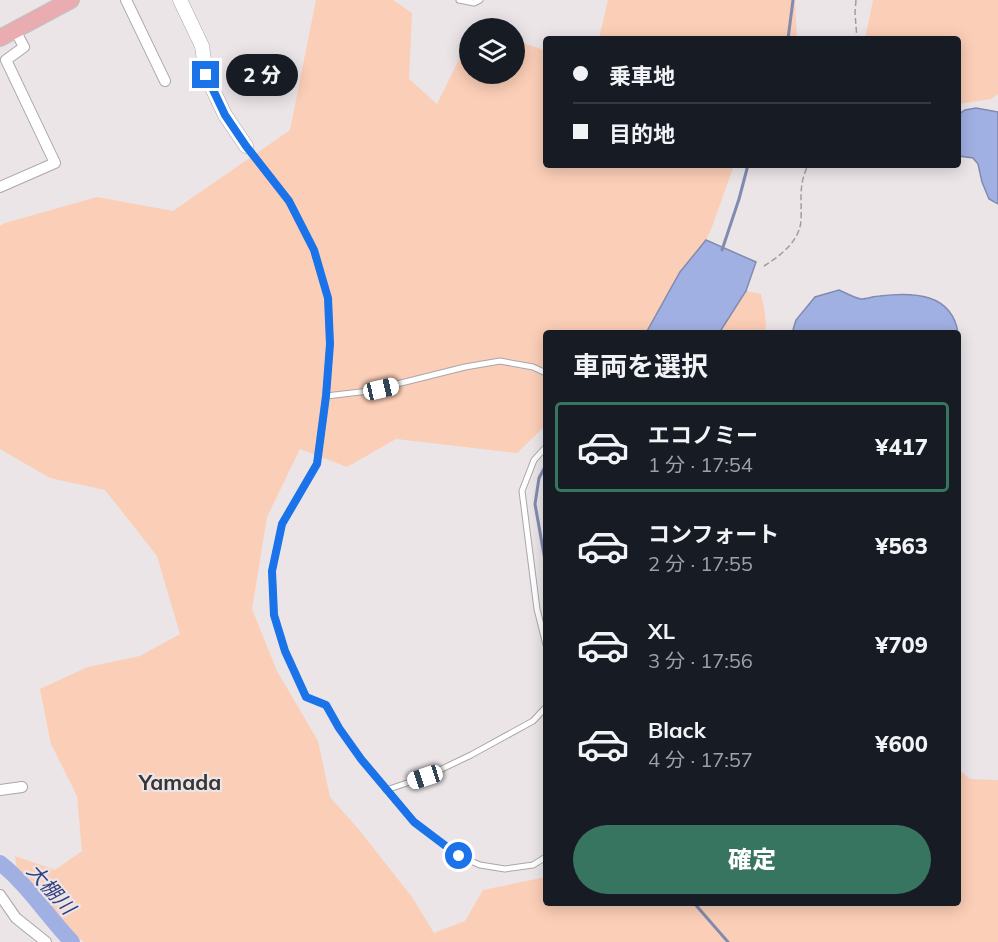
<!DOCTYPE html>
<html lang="ja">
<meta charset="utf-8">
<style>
body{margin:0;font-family:Mulish,"Noto Sans JP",sans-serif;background:#20242c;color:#f1f3f6;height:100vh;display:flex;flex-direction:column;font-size:22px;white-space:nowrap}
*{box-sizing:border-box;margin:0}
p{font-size:20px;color:#9ea1a6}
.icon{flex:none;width:33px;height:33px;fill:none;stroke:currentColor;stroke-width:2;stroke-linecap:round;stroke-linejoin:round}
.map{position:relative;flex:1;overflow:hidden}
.sheet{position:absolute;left:543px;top:330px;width:418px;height:576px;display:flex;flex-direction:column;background:#171b24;border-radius:6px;box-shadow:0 3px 15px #0003}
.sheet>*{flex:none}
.banner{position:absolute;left:543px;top:36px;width:418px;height:132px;border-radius:6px;box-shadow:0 3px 15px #0003;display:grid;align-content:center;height:132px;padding:0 30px;background:#171b24}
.controls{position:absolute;left:459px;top:18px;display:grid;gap:12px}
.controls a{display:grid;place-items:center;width:66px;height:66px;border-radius:50%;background:#171b24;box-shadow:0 3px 15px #0003;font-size:30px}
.end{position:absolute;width:27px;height:27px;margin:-14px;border:8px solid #1a73e8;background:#fff;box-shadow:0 0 0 3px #fff}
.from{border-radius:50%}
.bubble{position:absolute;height:42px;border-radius:21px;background:#171b24;box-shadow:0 3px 15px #0003;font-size:20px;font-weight:800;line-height:42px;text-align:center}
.car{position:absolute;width:18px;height:36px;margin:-18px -9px;border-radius:8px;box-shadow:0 0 4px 2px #0007;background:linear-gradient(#fff 24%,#345 0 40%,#fff 0 76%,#345 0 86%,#fff 0)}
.banner b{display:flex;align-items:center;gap:21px;height:57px;font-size:22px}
.banner b+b{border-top:2px solid #363941}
.banner i{width:15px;height:15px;background:#f1f3f6}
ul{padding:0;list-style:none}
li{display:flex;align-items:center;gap:18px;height:90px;margin:0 12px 9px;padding:0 18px;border:3px solid transparent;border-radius:6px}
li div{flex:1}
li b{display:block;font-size:22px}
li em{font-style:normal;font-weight:800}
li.active{border-color:#387560}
li>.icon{width:54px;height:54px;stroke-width:1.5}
h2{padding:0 30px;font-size:27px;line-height:72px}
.primary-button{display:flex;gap:12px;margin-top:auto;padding:12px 30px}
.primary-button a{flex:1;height:69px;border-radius:36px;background:#387560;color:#fff;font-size:24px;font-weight:800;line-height:69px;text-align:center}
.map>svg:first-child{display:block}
</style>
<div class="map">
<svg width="998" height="942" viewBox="0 0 998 942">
<rect width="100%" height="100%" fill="#ebe5e8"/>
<path fill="#fbceb7" d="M316 0H393L412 13 409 79 437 104 466 45H469L470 74H514L515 40 546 51V165H734L712 227 706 240 680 272 646 333H546V425L517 453 396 439 347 467 300 449 267 517 252 609 277 671 318 741 330 797 360 831 412 897 434 933 465 921 483 890 546 877V903H707L710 904 711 903H958L959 770 970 779 998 780V942H84L20 892 15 856 55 870 82 851 77 796 51 744 40 689 88 667 140 656 180 634 157 556 105 490 50 478 0 449V226L5 223 97 197 173 211 290 130Z
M608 0H795L797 39H599Z
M873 0H998V94L991 99 959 104 958 39H865Z
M746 291 761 294C764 306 767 320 765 333H719Z"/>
<path fill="#a1b0e3" stroke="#818baf" stroke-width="1.5" d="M976 108 998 112V204L989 199 982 182 978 164 973 158 959 156V114L965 110Z
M706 240 756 262 746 291 721 330 719 333H646L680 272Z
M839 290C846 293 855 298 861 299 867 299 874 296 880 296 913 292 952 293 958 333H792L796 320 815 297Z"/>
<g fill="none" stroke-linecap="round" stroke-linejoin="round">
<path stroke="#818baf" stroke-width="3" d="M788 39 793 0
M722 250 739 199 748 165
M546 465 539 478 535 504 546 566
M694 903 728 942"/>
<path stroke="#a1b0e3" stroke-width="16" d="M0 863C28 885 47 916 72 942"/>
<defs>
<path id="service" d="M459 0 474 3 480 0
M247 147 289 201 314 250 328 299 330 344 326 396 317 463 282 524 272 571 274 615 285 651 306 697 326 705 339 728 361 759 414 822 459 856 480 865 505 869 533 865 546 857
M326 396 369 391 465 367 500 361 533 367 546 373
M546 447 534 460 522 491 537 609 546 645
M386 790 425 777 471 755 533 721 546 707"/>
<path id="minor" d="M126 0 165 81
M0 187 55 163 6 60 24 47 15 30
M0 790 22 787
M0 895 16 918 46 942"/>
<path id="tertiary" d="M180 0 202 46 206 75 225 115 246 146"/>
<path id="primary" d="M0 38 71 0"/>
</defs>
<use href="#service" stroke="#aba6a9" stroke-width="7"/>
<use href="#minor" stroke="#aba6a9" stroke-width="12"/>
<use href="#tertiary" stroke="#aba6a9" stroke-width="15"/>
<use href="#primary" stroke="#c3c2c3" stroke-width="18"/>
<path stroke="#a19d9f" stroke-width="1.5" stroke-dasharray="6 3" stroke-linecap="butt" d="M856 0 855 13 857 39
M764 266C780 256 800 241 801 220 802 199 798 186 808 165"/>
<use href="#service" stroke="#fff" stroke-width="5"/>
<use href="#minor" stroke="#fff" stroke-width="10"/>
<use href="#tertiary" stroke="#fff" stroke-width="14"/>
<use href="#primary" stroke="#e9acb1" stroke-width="16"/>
</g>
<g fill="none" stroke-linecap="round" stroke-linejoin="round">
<path stroke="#1a73e8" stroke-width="8" d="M206 75 225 115 246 146 289 201 314 250 328 298 330 344 326 396 317 464 282 524 272 571 274 615 285 651 306 697 326 705 339 728 361 759 414 822 459 856"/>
</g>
<g text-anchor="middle" stroke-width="4.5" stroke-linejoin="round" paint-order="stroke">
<g font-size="20" font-style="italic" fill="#33407e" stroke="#ebe5e8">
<text transform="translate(51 889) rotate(48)" y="7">大棚川</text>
</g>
<g font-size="21" font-weight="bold" fill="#373536" stroke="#ebe5e8">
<text x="180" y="790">Yamada</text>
</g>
</g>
</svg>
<div class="controls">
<a><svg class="icon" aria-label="layers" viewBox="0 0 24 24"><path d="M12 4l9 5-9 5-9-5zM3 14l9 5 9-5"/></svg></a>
</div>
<i class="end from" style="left:459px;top:856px"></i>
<i class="end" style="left:206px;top:75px"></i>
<div class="bubble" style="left:226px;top:54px;width:72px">2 分</div>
<i class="car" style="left:381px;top:389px;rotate:77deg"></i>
<i class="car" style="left:425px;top:777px;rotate:252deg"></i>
<div class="banner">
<b><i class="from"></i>乗車地</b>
<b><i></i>目的地</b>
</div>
<section class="sheet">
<h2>車両を選択</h2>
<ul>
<li class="active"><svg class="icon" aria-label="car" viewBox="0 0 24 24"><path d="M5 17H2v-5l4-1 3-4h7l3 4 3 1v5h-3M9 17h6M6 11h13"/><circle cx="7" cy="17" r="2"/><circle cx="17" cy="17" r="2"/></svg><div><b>エコノミー</b><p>1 分 · 17:54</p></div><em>¥417</em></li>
<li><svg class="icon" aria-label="car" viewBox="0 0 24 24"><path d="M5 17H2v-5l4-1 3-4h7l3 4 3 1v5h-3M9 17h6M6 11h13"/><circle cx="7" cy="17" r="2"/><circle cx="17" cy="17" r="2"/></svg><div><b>コンフォート</b><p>2 分 · 17:55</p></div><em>¥563</em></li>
<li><svg class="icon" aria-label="car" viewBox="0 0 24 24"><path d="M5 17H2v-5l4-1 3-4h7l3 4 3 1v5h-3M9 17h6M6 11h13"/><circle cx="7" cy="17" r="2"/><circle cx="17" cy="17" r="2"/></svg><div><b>XL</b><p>3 分 · 17:56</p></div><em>¥709</em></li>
<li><svg class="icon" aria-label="car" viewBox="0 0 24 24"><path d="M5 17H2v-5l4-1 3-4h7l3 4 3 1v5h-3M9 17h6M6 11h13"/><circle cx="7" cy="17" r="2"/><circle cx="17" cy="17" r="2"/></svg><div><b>Black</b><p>4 分 · 17:57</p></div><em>¥600</em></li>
</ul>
<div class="primary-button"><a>確定</a></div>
</section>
</div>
